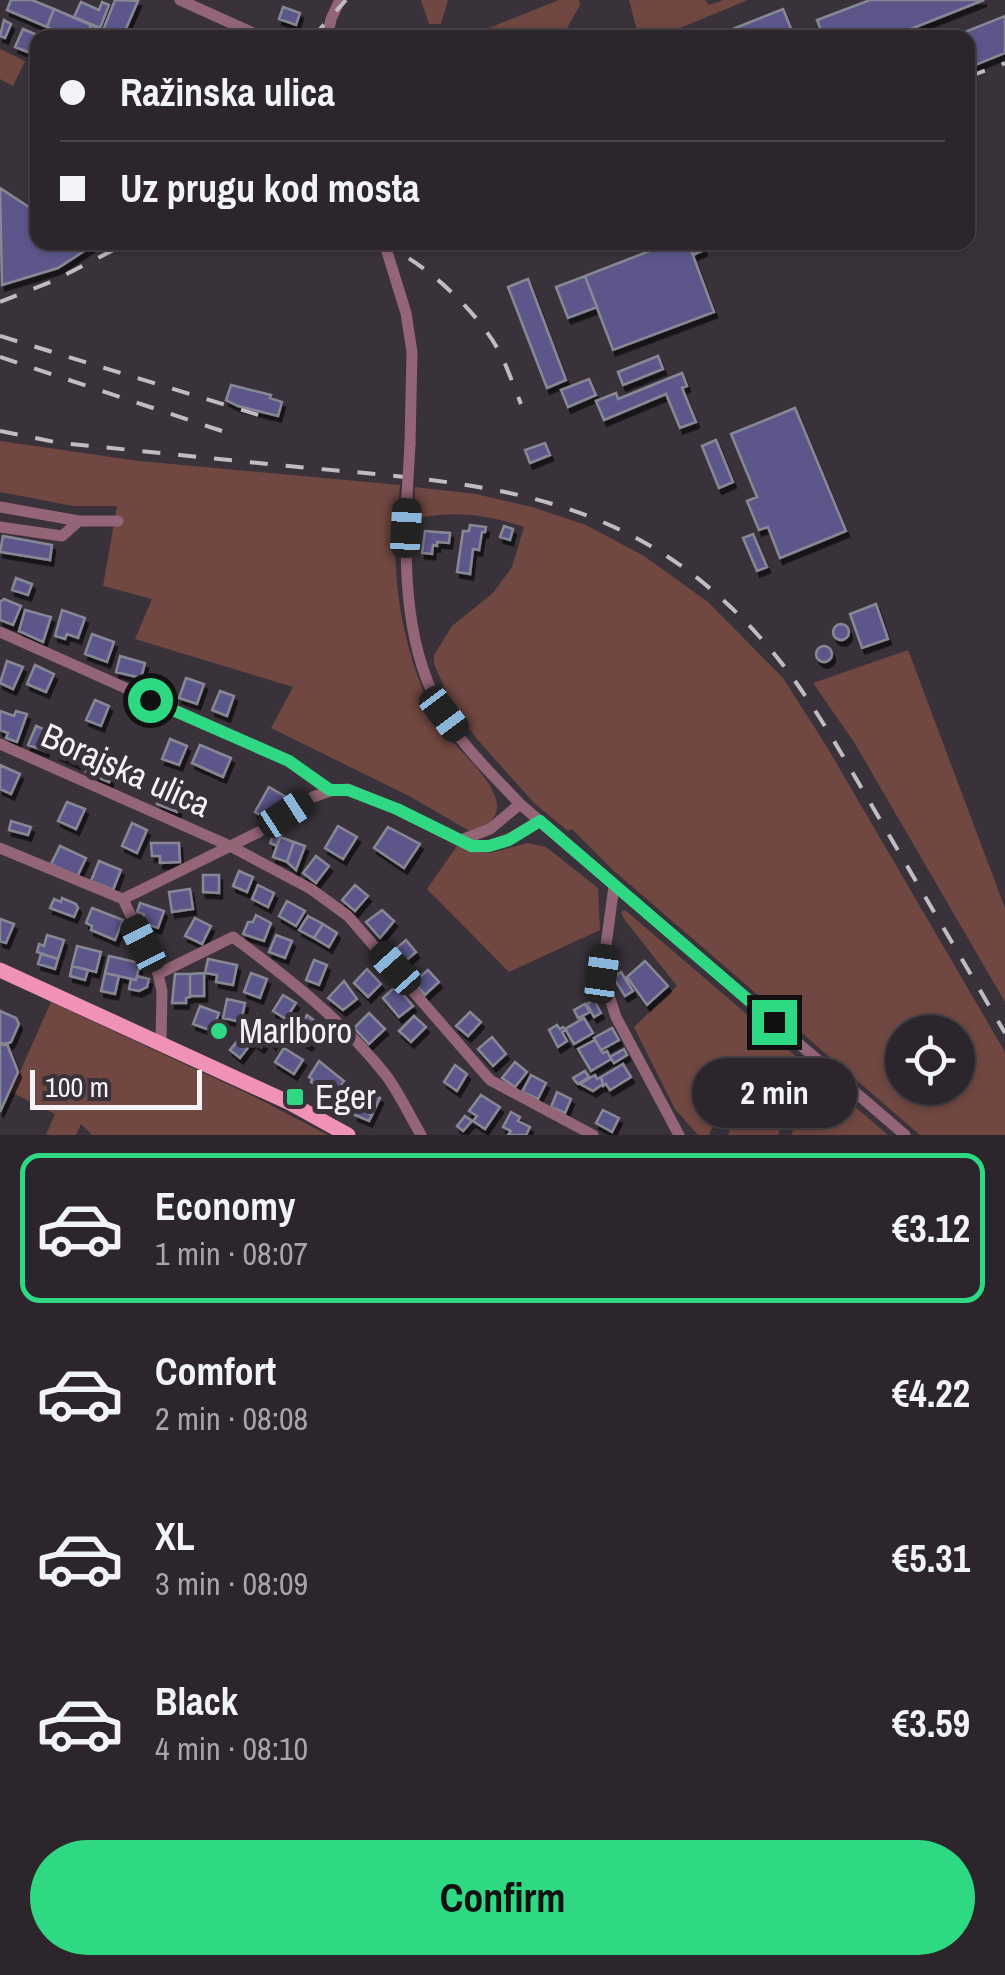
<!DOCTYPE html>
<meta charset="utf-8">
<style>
body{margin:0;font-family:"Archivo Narrow",sans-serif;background:#342e34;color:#f1f3f6;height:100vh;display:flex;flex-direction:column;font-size:38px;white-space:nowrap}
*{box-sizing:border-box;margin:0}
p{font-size:32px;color:#a6a5a9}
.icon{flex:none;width:55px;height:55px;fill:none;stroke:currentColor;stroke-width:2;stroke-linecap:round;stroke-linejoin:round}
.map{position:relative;height:1135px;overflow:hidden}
.panel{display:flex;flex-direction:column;background:#2c262c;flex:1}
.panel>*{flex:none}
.hud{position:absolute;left:30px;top:30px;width:945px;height:220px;border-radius:20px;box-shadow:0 2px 8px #0004,0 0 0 2px #484348;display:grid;align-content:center;height:220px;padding:0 30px;background:#2c262c}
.tools{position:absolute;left:885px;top:1015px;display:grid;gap:20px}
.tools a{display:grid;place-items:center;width:90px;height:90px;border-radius:50%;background:#2c262c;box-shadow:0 2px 8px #0004,0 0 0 2px #484348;font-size:50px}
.scale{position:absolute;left:30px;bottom:25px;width:172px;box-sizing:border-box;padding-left:10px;border:5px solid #f7f2f8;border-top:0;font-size:28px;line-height:35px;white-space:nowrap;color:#f7f2f8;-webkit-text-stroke:8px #3a323b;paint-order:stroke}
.end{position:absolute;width:45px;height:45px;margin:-22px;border:12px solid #2fd883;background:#111;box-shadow:0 0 0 5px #111}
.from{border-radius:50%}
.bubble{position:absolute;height:70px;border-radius:35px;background:#2c262c;box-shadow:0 2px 8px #0004,0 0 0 2px #484348;font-size:32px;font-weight:700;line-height:70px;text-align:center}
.car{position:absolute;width:30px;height:60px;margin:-30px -15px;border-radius:12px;box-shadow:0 0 8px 2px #0007;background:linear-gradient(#222 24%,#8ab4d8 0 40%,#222 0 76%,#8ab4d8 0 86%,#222 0)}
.hud b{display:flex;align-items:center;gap:35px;height:95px;font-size:38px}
.hud b+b{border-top:2px solid #484348}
.hud i{width:25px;height:25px;background:#f1f3f6}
ul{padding:18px 0 0;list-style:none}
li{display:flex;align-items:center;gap:30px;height:150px;margin:0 20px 15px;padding:0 10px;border:5px solid transparent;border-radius:20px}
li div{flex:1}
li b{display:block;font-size:38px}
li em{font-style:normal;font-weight:700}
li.on{border-color:#2fd883}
li>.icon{width:90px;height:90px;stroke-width:1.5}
.primary-button{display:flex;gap:20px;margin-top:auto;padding:20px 30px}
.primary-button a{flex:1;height:115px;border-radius:60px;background:#2fd883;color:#111;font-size:40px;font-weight:700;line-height:115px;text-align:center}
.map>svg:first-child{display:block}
</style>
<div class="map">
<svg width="1005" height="1135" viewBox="0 0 1005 1135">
<defs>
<filter id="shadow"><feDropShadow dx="3" dy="5.5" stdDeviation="0" flood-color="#0009"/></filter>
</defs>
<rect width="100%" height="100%" fill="#3a323b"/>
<path fill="#704741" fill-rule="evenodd" d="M421 0H448L441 24H429Z
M559 0H579L580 5 562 37H466Z
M629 0H705L709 5 724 0H748L663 35 664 37 639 38Z
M0 49 25 61 13 86 0 79Z
M0 441 139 461 400 485C398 512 394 542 396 570 399 622 414 679 440 725 455 749 487 771 496 799 501 817 487 826 473 833L409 796 271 728 293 687 135 639 152 599 103 586 117 506H73L0 492Z
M415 487 476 494 532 507 586 525 644 556 708 602 783 678 827 747 1005 1052V1135H920L613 870 572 829 568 831 534 803 477 739 453 707 434 664V655L452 626 493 593 512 567 524 527C486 514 452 510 413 519ZM902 1032H958V1088H902Z
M908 650 1005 908V1002L854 742 813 683Z
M528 843 546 847 598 888 600 930 509 972 427 889 457 846 490 853Z
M625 910 888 1135H791L814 1085 740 1060 709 1135H698L675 1109 634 1027 677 986 624 919 621 912Z
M51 1002 255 1097 328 1135H92L81 1124 76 1135H46L55 1114 11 1092Z
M751 1071 796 1087 778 1135H728Z"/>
<path fill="#5d578b" stroke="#888895" stroke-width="2.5" filter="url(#shadow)" d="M11 0H32L54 9 47 27 7 10Z
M115 0 138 1 125 31 140 38H100Z
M870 0H984L888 38H824L817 20Z
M81 2 99 10 102 2 109 5 100 28 74 17Z
M283 7 300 13 296 25 279 19Z
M54 9 91 25 85 38H62L64 34 47 27Z
M783 9 795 38H710Z
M1005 16V53L968 68V38H950Z
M4 20 11 24 5 38 0 36Z
M91 25 103 30 100 38H85Z
M23 29 44 38H38V56L15 47Z
M0 188 38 213V242H98L58 268 2 285Z
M673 242H688L714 312 613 350 585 276Z
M688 242H701L704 250 693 255Z
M585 276 597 307 568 318 556 287Z
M528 279 566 380 547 388 508 287Z
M658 356 663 369 623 385 618 372Z
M682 373 687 386 682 388 696 422 680 428 666 394 604 420 596 401 616 393 618 399Z
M589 379 596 395 568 407 561 390Z
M231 385 271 395 270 398 282 402 278 416 238 406 226 400Z
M795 408 846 531 780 558 768 527 759 530 747 501 757 497 731 434Z
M716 440 733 482 719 488 702 446Z
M545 443 550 455 530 463 525 450Z
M470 525 486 527 485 532H482L479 550 473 549 470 574 457 572 463 531H469Z
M504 526 513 529 510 540 500 537Z
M425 531 450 533 449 543 437 542V546L433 545 432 554 422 553Z
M753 534 767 567 757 571 743 538Z
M3 536 52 545 50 560 0 552Z
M16 578 32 584 28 595 12 590Z
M4 599 21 606 13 625 0 620V602Z
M876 604 888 639 862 648 850 614Z
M25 610 51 617 43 642 19 631Z
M62 610 85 618 78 638 67 634 65 639 55 636Z
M833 632a8 8 0 1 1 16 0a8 8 0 1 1-16 0Z
M92 634 114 642 107 662 85 654Z
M816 654a8 8 0 1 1 16 0a8 8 0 1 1-16 0Z
M120 656 145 663 141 678 116 672Z
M7 661 23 667 13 689 0 683Z
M35 665 54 674 46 692 27 684Z
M186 678 204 684 197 704 179 698Z
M220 691 234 696 227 716 212 710Z
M95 700 109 706 101 726 86 720Z
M0 711 14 716 16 711 27 714 17 742 6 738 8 733 0 730Z
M36 726 53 733 45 751 28 745Z
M65 736 85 746 77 763 57 754Z
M170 739 187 746 179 765 162 759Z
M200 745 231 758 223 777 192 763Z
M100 755 118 762 109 782 86 772 91 760 97 762Z
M0 765 20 774 11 794 0 789Z
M165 785 185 792 177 812 157 804Z
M269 787 286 797 275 817 268 813 266 818 255 812Z
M67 802 85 809 76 829 58 821Z
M11 821 31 827 28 835 9 830Z
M132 823 147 830 137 853 122 846Z
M338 826 357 837 343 859 325 848Z
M388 827 420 844 404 868 374 848Z
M274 832 281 835 277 846 270 843Z
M280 837 294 842 287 862 273 857Z
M294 842 305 846 296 870 287 862Z
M151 843H179L180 862 160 863V856H152Z
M60 846 86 858 77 877 51 864Z
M316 856 329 866 316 883 303 873Z
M99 861 121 870 113 890 91 881Z
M239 871 253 877 247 892 233 886Z
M203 875H219V893L203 892Z
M258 885 274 893 268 907 252 899Z
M355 885 368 896 355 911 342 900Z
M190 889 193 909 172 912 169 892Z
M62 898 76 904 78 908 74 917 50 908 54 899 61 902Z
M287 901 305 911 296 926 279 916Z
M140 903 164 911 158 928 141 922 144 914 137 912Z
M92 908 123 920 115 940 91 930 92 926 86 923Z
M382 910 394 921 380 938 366 922Z
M256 915 271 923 264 941 243 934 248 922H253Z
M308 916 323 924 314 938 299 930Z
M195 918 211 926 202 944 185 936Z
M0 919 14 924 6 943 0 941Z
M323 924 337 933 329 947 314 938Z
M47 935 64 940 58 959 37 952 39 944 44 946Z
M276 935 292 941 285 958 269 952Z
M406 940 416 952 402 964 392 952Z
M77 946 101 952 96 972 72 966Z
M41 954 58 959 55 969 38 964Z
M109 956 140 963 136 980 105 973Z
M208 959 237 965 233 985 216 982 217 975 205 973Z
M314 960 327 965 319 985 306 980Z
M645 961 668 986 647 1005 627 977Z
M72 966 88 970 85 980 70 976Z
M367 969 381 984 368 997 354 983Z
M428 970 439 982 425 995 414 982Z
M621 972 633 991 625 996 613 977Z
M105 973 119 976 115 994 101 991Z
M204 973V996H190V974Z
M251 973 267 979 260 998 244 992Z
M175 974H190V997L186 998V1003H172Z
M137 976 149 979 147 987 139 991 129 989 131 979 136 980Z
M344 981 357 999 343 1010 328 998Z
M396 986 413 1006 399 1017 383 998Z
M283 995 296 1003 286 1019 273 1011Z
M227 999 245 1003 241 1022 223 1018Z
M594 1000 601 1013 594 1017 587 1004Z
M585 1004 590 1012 578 1018 574 1010Z
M200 1006 219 1013 212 1031 193 1024Z
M0 1011 16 1018 19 1024 11 1042 4 1045 0 1043Z
M470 1012 481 1022 468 1036 456 1026Z
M369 1013 385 1029 369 1044 354 1028Z
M257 1015 278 1031 273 1044 267 1039 261 1047 243 1034Z
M307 1015 323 1027 309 1045 292 1036Z
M414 1016 426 1027 411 1042 399 1031Z
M584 1018 593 1033 574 1044 565 1029Z
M557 1025 560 1029 563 1027 566 1030 562 1032 567 1041 558 1047 549 1030Z
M612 1028 619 1040 601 1050 594 1038Z
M243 1034 253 1041 240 1058 230 1050Z
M492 1037 506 1054 493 1066 478 1049Z
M595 1040 603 1053 607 1051 611 1059 591 1071 578 1049Z
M0 1043 7 1044 18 1072 0 1112Z
M284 1048 303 1060 294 1074 275 1062Z
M624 1049 627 1055 614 1063 610 1057Z
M319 1061 344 1081 334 1098 311 1082 312 1079 309 1077Z
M515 1062 527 1072 515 1087 502 1078Z
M623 1064 631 1077 610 1090 606 1084 603 1086 601 1077Z
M455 1065 467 1074 457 1091 444 1082Z
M585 1071 589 1077 578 1084 575 1081 573 1078Z
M531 1075 546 1083 538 1099 522 1092Z
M595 1075 597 1079 601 1077 603 1084 593 1091 580 1084Z
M366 1092 380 1098 372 1115 358 1108Z
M557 1092 571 1099 565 1113 551 1107Z
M481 1095 500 1107 485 1129 473 1121 477 1116 469 1111Z
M358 1108 372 1115 369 1121 355 1115Z
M603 1110 619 1118 612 1132 596 1123Z
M511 1112 520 1117 518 1121 530 1127 526 1135H508L511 1131 503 1127Z
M465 1116 472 1121 463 1131 457 1126Z"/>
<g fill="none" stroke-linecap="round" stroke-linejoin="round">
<path stroke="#936576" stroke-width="11" d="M180 0 264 38
M327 38 331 19 340 0
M384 242 406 313 412 352 410 444
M407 496C404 568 405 651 444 715 464 748 494 776 520 804L905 1135
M0 507 79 521H118
M0 527 62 536 79 521
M0 632 289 761 330 791
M0 744 230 846 311 889 348 916 490 1080 593 1135
M461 840 490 829 520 804
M0 848 123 899
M614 886 602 974 616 1017 679 1135
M123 899 259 832 313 797 330 791 348 789 397 809 472 847 489 846 509 839 540 821
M123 899 158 974 162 991 161 1043
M158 974 233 937C287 977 342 1020 385 1074 399 1092 409 1115 421 1135"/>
<path stroke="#f092b6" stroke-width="15" d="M0 970 290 1103 348 1135"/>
<path stroke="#c1bbc2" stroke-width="4" stroke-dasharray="18 18" stroke-linecap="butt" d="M312 38 346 0
M968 77 1005 63
M377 242C421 258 478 311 500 353 508 369 514 387 521 404
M0 302 53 281 129 242
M0 336 265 417
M0 357 234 435
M0 431 60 443C143 451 226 460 309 468 488 484 628 492 757 634 805 686 839 750 875 811 918 885 962 959 1005 1033"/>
<path stroke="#936576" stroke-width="11" d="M407 496 410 444"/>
</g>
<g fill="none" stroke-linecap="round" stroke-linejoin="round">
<path stroke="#2fd883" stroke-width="12" d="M150 700 289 761 330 790H348L397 809 472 846H489L509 840 540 821 774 1022"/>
</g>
<g fill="#2fd883" stroke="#3a323b" stroke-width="4">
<circle cx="219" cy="1031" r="10"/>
<rect x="285" y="1087" width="20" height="20" rx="5"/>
</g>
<g text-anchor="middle" stroke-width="10" stroke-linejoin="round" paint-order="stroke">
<g font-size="35" fill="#f7f2f8" stroke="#3a323b">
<text transform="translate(126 770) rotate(24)" y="12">Borajska ulica</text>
</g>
<g font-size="35" fill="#f7f2f8" stroke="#3a323b" text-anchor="start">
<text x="239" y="1043">Marlboro</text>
<text x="315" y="1109">Eger</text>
</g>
</g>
</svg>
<div class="tools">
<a><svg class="icon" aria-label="locate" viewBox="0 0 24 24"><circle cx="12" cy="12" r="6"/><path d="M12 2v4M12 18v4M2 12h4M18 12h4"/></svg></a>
</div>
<div class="scale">100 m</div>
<i class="end from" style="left:150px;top:700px"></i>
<i class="end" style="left:774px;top:1022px"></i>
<div class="bubble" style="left:692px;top:1058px;width:165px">2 min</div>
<i class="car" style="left:406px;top:528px;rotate:3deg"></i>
<i class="car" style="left:444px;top:714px;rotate:143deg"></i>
<i class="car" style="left:286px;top:814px;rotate:57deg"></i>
<i class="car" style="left:143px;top:944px;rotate:333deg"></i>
<i class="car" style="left:395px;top:968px;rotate:318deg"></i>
<i class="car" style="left:602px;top:974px;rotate:8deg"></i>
<div class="hud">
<b><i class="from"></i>Ražinska ulica</b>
<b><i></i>Uz prugu kod mosta</b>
</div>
</div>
<section class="panel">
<ul>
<li class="on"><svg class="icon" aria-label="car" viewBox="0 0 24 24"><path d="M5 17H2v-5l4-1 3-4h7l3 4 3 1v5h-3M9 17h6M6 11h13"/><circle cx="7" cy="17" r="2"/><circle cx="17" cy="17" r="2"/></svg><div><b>Economy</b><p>1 min · 08:07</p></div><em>€3.12</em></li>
<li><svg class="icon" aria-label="car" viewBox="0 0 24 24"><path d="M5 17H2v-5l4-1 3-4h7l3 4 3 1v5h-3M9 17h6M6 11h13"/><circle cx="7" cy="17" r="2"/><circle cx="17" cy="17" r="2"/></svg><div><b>Comfort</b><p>2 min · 08:08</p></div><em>€4.22</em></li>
<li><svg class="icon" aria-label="car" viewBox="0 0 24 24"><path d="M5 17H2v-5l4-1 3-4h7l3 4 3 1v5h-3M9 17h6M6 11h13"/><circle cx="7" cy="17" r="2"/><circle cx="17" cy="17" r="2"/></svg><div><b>XL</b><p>3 min · 08:09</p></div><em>€5.31</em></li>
<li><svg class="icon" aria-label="car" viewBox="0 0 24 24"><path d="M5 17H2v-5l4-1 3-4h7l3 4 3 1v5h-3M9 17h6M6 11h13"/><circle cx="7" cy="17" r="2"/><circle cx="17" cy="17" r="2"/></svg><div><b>Black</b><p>4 min · 08:10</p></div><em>€3.59</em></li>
</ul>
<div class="primary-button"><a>Confirm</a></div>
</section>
